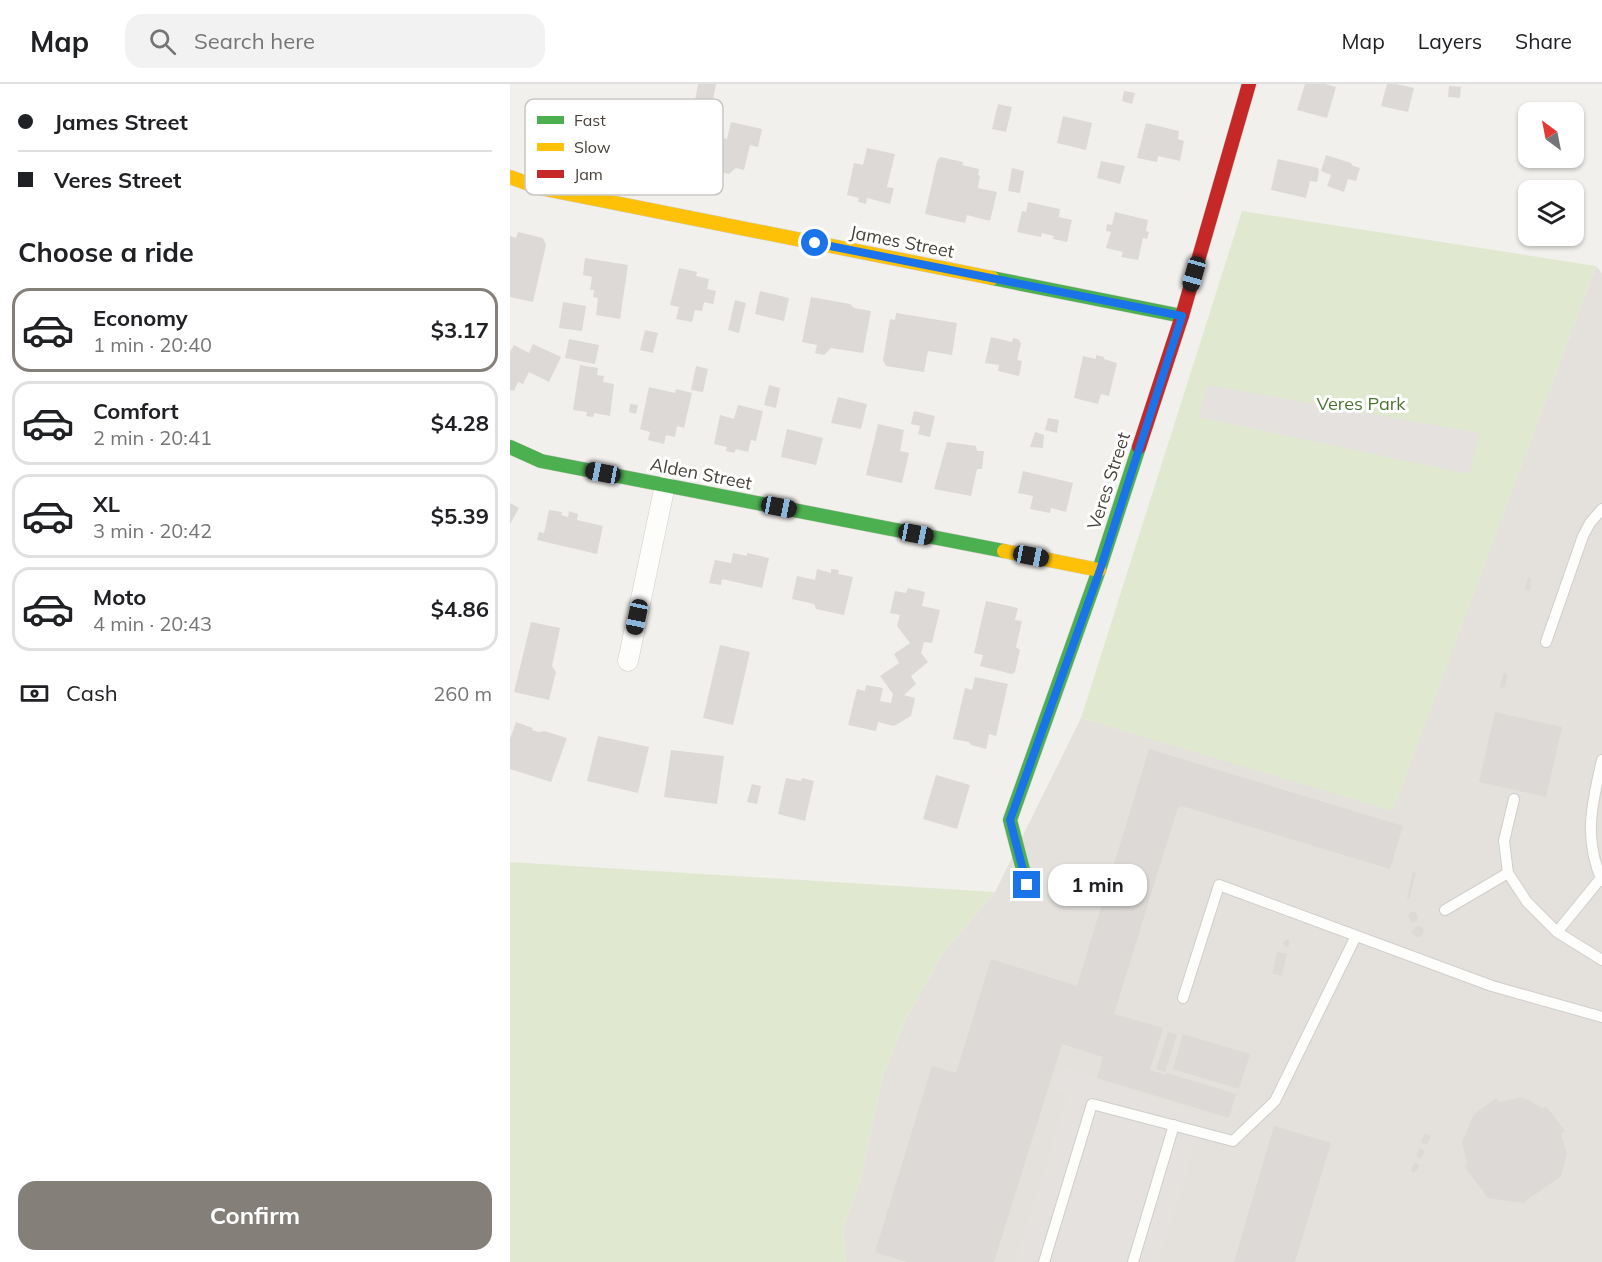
<!DOCTYPE html>
<meta charset="utf-8">
<style>
body{margin:0;font-family:Mulish,sans-serif;background:#f2f2f2;color:#202124;height:100vh;display:flex;flex-direction:column;font-size:22px;white-space:nowrap}
*{box-sizing:border-box;margin:0}
p{font-size:20px;color:#757577}
.icon{flex:none;width:33px;height:33px;fill:none;stroke:currentColor;stroke-width:2;stroke-linecap:round;stroke-linejoin:round}
.map{position:relative;flex:1;overflow:hidden}
.details{display:flex;flex-direction:column;background:#fff;width:510px}
.details>*{flex:none}
.top-card{display:grid;align-content:center;height:132px;padding:0 18px;background:#fff}
.needle{width:39px;rotate:328deg}
.controls{position:absolute;left:1008px;top:18px;display:grid;gap:12px}
.controls a{display:grid;place-items:center;width:66px;height:66px;border-radius:12px;background:#fff;box-shadow:0 2px 4px #0004;font-size:30px}
.end{position:absolute;width:27px;height:27px;margin:-14px;border:8px solid #1a73e8;background:#fff;box-shadow:0 0 0 3px #fff}
.from{border-radius:50%}
.bubble{position:absolute;height:42px;border-radius:18px;background:#fff;box-shadow:0 2px 4px #0004;font-size:20px;font-weight:700;line-height:42px;text-align:center}
.car{position:absolute;width:18px;height:36px;margin:-18px -9px;border-radius:8px;box-shadow:0 0 4px 2px #0007;background:linear-gradient(#222 24%,#8ab4d8 0 40%,#222 0 76%,#8ab4d8 0 86%,#222 0)}
.top-card b{display:flex;align-items:center;gap:21px;height:57px;font-size:22px}
.top-card b+b{border-top:2px solid #e0e0e0}
.top-card i{width:15px;height:15px;background:#202124}
ul{padding:0;list-style:none}
li{display:flex;align-items:center;gap:18px;height:84px;margin:0 12px 9px;padding:0 6px;border:3px solid #e0e0e0;border-radius:18px}
li div{flex:1}
li b{display:block;font-size:22px}
li em{font-style:normal;font-weight:700}
li.current{border-color:#847f79}
li>.icon{width:54px;height:54px;stroke-width:1.5}
h2{padding:0 18px;font-size:27px;line-height:72px}
.pay{display:flex;align-items:center;gap:15px;height:66px;padding:0 18px;font-size:22px}
.pay p{margin-inline-start:auto}
.action{display:flex;gap:12px;margin-top:auto;padding:12px 18px}
.action a{flex:1;height:69px;border-radius:18px;background:#847f79;color:#fff;font-size:24px;font-weight:700;line-height:69px;text-align:center}
header{display:flex;align-items:center;gap:36px;box-sizing:border-box;height:84px;padding:0 30px;background:#fff;border-bottom:2px solid #e0e0e0}
header strong{font-size:28px}
nav{display:flex;gap:33px;margin-inline-start:auto;font-size:21px}
.search{width:420px;height:54px;background:#f2f2f2;display:flex;align-items:center;gap:15px;box-sizing:border-box;padding:0 21px;border-radius:18px;color:#757577;font-size:22px}
main{display:flex;flex:1;min-height:0}
.map>svg:first-child{display:block}
</style>
<header>
<strong>Map</strong>
<div class="search"><svg class="icon" aria-label="search" viewBox="0 0 24 24"><circle cx="10" cy="10" r="6"/><path d="M15 15l6 6"/></svg>Search here</div>
<nav><a>Map</a><a>Layers</a><a>Share</a></nav>
</header>
<main>
<section class="details">
<div class="top-card">
<b><i class="from"></i>James Street</b>
<b><i></i>Veres Street</b>
</div>
<h2>Choose a ride</h2>
<ul>
<li class="current"><svg class="icon" aria-label="car" viewBox="0 0 24 24"><path d="M5 17H2v-5l4-1 3-4h7l3 4 3 1v5h-3M9 17h6M6 11h13"/><circle cx="7" cy="17" r="2"/><circle cx="17" cy="17" r="2"/></svg><div><b>Economy</b><p>1 min · 20:40</p></div><em>$3.17</em></li>
<li><svg class="icon" aria-label="car" viewBox="0 0 24 24"><path d="M5 17H2v-5l4-1 3-4h7l3 4 3 1v5h-3M9 17h6M6 11h13"/><circle cx="7" cy="17" r="2"/><circle cx="17" cy="17" r="2"/></svg><div><b>Comfort</b><p>2 min · 20:41</p></div><em>$4.28</em></li>
<li><svg class="icon" aria-label="car" viewBox="0 0 24 24"><path d="M5 17H2v-5l4-1 3-4h7l3 4 3 1v5h-3M9 17h6M6 11h13"/><circle cx="7" cy="17" r="2"/><circle cx="17" cy="17" r="2"/></svg><div><b>XL</b><p>3 min · 20:42</p></div><em>$5.39</em></li>
<li><svg class="icon" aria-label="car" viewBox="0 0 24 24"><path d="M5 17H2v-5l4-1 3-4h7l3 4 3 1v5h-3M9 17h6M6 11h13"/><circle cx="7" cy="17" r="2"/><circle cx="17" cy="17" r="2"/></svg><div><b>Moto</b><p>4 min · 20:43</p></div><em>$4.86</em></li>
</ul>
<div class="pay"><svg class="icon" aria-label="cash" viewBox="0 0 24 24"><path d="M3 7h18v10H3z"/><circle cx="12" cy="12" r="2"/></svg>Cash<p>260 m</p></div>
<div class="action"><a>Confirm</a></div>
</section>
<div class="map">
<svg width="1092" height="1178" viewBox="0 0 1092 1178">
<rect width="100%" height="100%" fill="#f2f0ed"/>
<path fill="#e4e1dd" d="M1086 182 1092 189V1178H336L333 1144 351 1095 373 992 395 937 433 869 485 808 571 634 883 726Z"/>
<path fill="#e0e9d0" d="M732 127 1086 182 883 727 571 634Z
M0 778 485 808 433 869 395 937 373 992 351 1095 333 1144 336 1178H0Z"/>
<path fill="#e4e1de" d="M698 301 970 349 959 390 688 333Z
M550 981 694 1031 648 1178H505L558 1011 542 1006Z"/>
<path fill="#dcd9d6" d="M188 0H206L202 20 185 17Z
M795 0H815L826 3 817 34 787 26Z
M877 0H886L904 4 898 28 871 22Z
M939 2 951 3 950 14 938 13Z
M614 7 625 9 622 20 612 17Z
M488 20 502 23 496 48 482 45Z
M553 32 582 39 576 66 547 59Z
M221 38 252 45 248 63 240 61 234 86 226 84 219 90 203 86 204 82 196 80 202 52 217 55Z
M636 39 669 47 668 55 674 57 670 77 648 72 647 78 627 74Z
M357 64 385 70 377 103 384 104 380 120 357 114 356 120 348 118 349 114 337 111 344 79 353 81Z
M816 71 841 79 843 82 850 84 846 97 838 95 834 108 817 102 821 91 811 87Z
M430 73 453 78 452 81 469 85 468 91 470 92 468 104 487 108 480 137 457 131 455 139 415 130 427 77Z
M768 75 808 84 809 88 807 98 800 97 796 114 761 106Z
M591 77 615 82 610 100 587 94Z
M502 84 514 87 510 109 498 107Z
M518 118 550 125 549 133 562 136 557 158 543 155 544 152 532 149 531 153 507 148 512 127 516 128Z
M605 128 638 136 636 147 639 148 637 155 633 154 628 176 611 173 613 168 596 164 601 148 596 147 597 140 602 141Z
M8 148 33 154 36 161 23 218 0 213V152L6 154Z
M75 174 118 181 110 235 86 231 88 214 83 213 84 206H80L82 193 73 191Z
M169 184 187 188 186 192 199 195 197 205 206 207 203 220 194 218 192 227 185 226 182 238 166 235 169 223 160 221Z
M250 207 279 214 274 237 245 230Z
M301 213 340 220 344 224 361 227 353 269 321 264 314 271 305 269 307 261 292 258Z
M225 216 236 219 229 249 218 246Z
M53 218 76 222 72 247 49 244Z
M386 229 447 239 442 271 418 267 414 288 376 282 373 276 380 235 385 236Z
M135 246 148 249 143 269 130 266Z
M481 253 502 258 503 254 508 255 511 259 507 276 512 277 509 292 488 287 489 281 475 279Z
M59 255 89 261 85 280 55 274Z
M23 260 51 273 39 298 19 288 13 300 8 298 4 307 0 306V268L4 261 19 269Z
M586 271 594 273V275L607 279 599 312 591 310 588 320 564 314 573 272 586 275Z
M70 281 88 284 87 291 94 292 93 298 104 300 100 332 84 329 83 333 76 332 77 328 63 326Z
M186 282 198 285 193 308 181 306Z
M259 301 270 304 266 324 254 321Z
M139 303 165 309 166 305 182 309 174 344 167 342 165 353 156 351 154 360 138 356 140 348 130 345Z
M328 313 357 320 351 345 321 339Z
M120 320 128 321 126 330 119 328Z
M228 321 253 327 246 357 241 356 238 368 226 365 224 369 216 367 217 363 204 360 210 331 224 335Z
M404 327 425 332 420 353 408 350 410 342 401 340Z
M538 334 549 336 547 349 535 346Z
M368 340 394 346 390 367 399 369 392 399 356 391Z
M277 345 313 354 306 381 271 373Z
M525 348 534 351 533 364 520 363Z
M437 358 466 362 467 367H474L472 385H467L461 412 424 405Z
M513 387 563 399 556 428 541 424 540 429 520 425 523 412 508 409Z
M0 419 9 424 0 440Z
M39 426 52 428 51 431 58 433 59 427 68 430 67 436 93 442 87 470 27 456 29 448 34 449Z
M223 469 237 472V469L259 474 252 504 212 495 211 501 199 499 205 476 221 479Z
M307 485 321 489V485L329 486 328 490 343 493 334 531 306 525 304 520 282 515 287 492 305 496Z
M1019 493 1021 495 1020 507 1014 505Z
M398 504 415 508 412 522 430 526 422 559 414 558 411 569 418 578 401 592 406 600 394 611 405 614 401 632 384 642 368 638 366 647 338 641 347 605 355 607 356 601 373 604 370 617 381 619 383 610 370 592 389 579 384 570 400 559 387 542 390 531 380 529 385 507 396 509Z
M476 517 508 524 505 536 512 537 506 563 510 566 505 588 502 590 470 582 473 571 464 569Z
M21 538 50 544 42 582 46 588 39 616 4 608Z
M210 561 240 568 223 641 193 634Z
M994 588 998 591 995 602 992 605 990 602Z
M465 593 498 600 486 652 479 650 476 665 461 661 459 658 443 655 455 604 462 606Z
M985 628 1052 643 1036 713 969 698Z
M6 638 23 644 22 646 29 648 34 647 57 654 41 698 0 685V655Z
M88 652 139 663 128 709 77 697Z
M639 665 893 742 880 785 672 722 668 723 604 930 653 944 640 986 656 991 657 989 726 1010 719 1034 587 994 593 973 552 960 484 1178H397L365 1168 422 982 446 989 481 875 567 902Z
M161 666 214 672 207 720 154 713Z
M426 691 460 701 447 745 413 735Z
M276 694 291 697 292 694 304 697 295 737 268 730Z
M242 700 251 702 247 720 237 718Z
M903 788 906 789 899 815H897Z
M900 828H905L908 832V836L902 839 898 833Z
M906 842H911L914 846 912 852 906 853 901 848Z
M779 855V862L776 863 773 860 774 857Z
M767 868 777 870 772 892 762 890Z
M658 948 667 951 655 988 646 985Z
M673 950 740 970 729 1005 663 985Z
M1012 1013 1033 1024 1036 1022 1055 1047 1051 1050 1057 1070 1051 1092 1013 1119 978 1114 954 1082 957 1080 952 1058 964 1030 986 1014 989 1018Z
M764 1042 821 1059 785 1178H724Z
M915 1050 921 1052 917 1061 911 1058Z
M910 1064 915 1067 912 1073 909 1075 906 1072Z
M904 1079 909 1080 908 1085 903 1089 901 1086Z"/>
<g fill="none" stroke-linecap="round" stroke-linejoin="round">
<defs>
<path id="lane" d="M1036 558 1073 452 1080 439 1092 425
M1092 676C1082 720 1073 753 1092 797
M1004 715 994 757 998 789 1017 818 1047 848 1092 876
M935 826 998 789
M1047 848 1091 794
M673 914 709 801 982 902 1092 933
M534 1178 582 1020 723 1057 765 1017 846 852
M623 1178 664 1041"/>
<path id="street" d="M118 577 155 401"/>
<path id="fast" d="M482 194 672 232
M0 363 31 377 494 467
M517 801 500 736 589 486 629 363"/>
<path id="slow" d="M0 93 30 104 482 194
M494 467 589 486"/>
<path id="jam" d="M629 363 672 232 739 0"/>
</defs>
<use href="#lane" stroke="#d0cecb" stroke-width="12"/>
<use href="#street" stroke="#d0cecb" stroke-width="21"/>
<use href="#fast" stroke="#d0cdc5" stroke-width="15"/>
<use href="#slow" stroke="#d0cdc5" stroke-width="15"/>
<use href="#jam" stroke="#d0cdc5" stroke-width="15"/>
<use href="#lane" stroke="#fdfdfc" stroke-width="10"/>
<use href="#street" stroke="#fdfdfc" stroke-width="20"/>
<use href="#fast" stroke="#4caf50" stroke-width="14"/>
<use href="#slow" stroke="#ffc107" stroke-width="14"/>
<use href="#jam" stroke="#c62828" stroke-width="14"/>
</g>
<g fill="none" stroke-linecap="round" stroke-linejoin="round">
<path stroke="#1a73e8" stroke-width="8" d="M305 159 672 232 590 486 500 736 517 801"/>
</g>
<g text-anchor="middle" stroke-width="6" stroke-linejoin="round" paint-order="stroke">
<g font-size="18" fill="#48423a" stroke="#fff">
<text transform="translate(392 158) rotate(11)" y="6">James Street</text>
<text transform="translate(191 390) rotate(11)" y="6">Alden Street</text>
<text transform="translate(599 397) rotate(-72)" y="6">Veres Street</text>
</g>
<g font-size="18" fill="#4c7531" stroke="#fff">
<text x="851" y="326">Veres Park</text>
</g>
</g>
<rect x="15" y="15" width="198" height="96" rx="9" fill="#fff" stroke="#c8c6c4" stroke-width="1.5"/>
<rect x="27" y="32" width="27" height="8" fill="#4caf50"/>
<rect x="27" y="59" width="27" height="8" fill="#ffc107"/>
<rect x="27" y="86" width="27" height="8" fill="#c62828"/>
<g font-size="16" fill="#48423a">
<text x="64" y="42">Fast</text>
<text x="64" y="69">Slow</text>
<text x="64" y="96">Jam</text>
</g>
</svg>
<div class="controls">
<a><svg class="needle" viewBox="-14 -14 28 28"><path d="M0-13l5 13h-10z" fill="#e53935"/><path d="M0 13l5-13h-10z" fill="#757577"/></svg></a>
<a><svg class="icon" aria-label="layers" viewBox="0 0 24 24"><path d="M12 4l9 5-9 5-9-5zM3 14l9 5 9-5"/></svg></a>
</div>
<i class="end from" style="left:305px;top:159px"></i>
<i class="end" style="left:517px;top:801px"></i>
<div class="bubble" style="left:538px;top:780px;width:99px">1 min</div>
<i class="car" style="left:684px;top:190px;rotate:196deg"></i>
<i class="car" style="left:93px;top:389px;rotate:281deg"></i>
<i class="car" style="left:269px;top:423px;rotate:101deg"></i>
<i class="car" style="left:406px;top:450px;rotate:101deg"></i>
<i class="car" style="left:521px;top:472px;rotate:101deg"></i>
<i class="car" style="left:127px;top:533px;rotate:192deg"></i>
</div>
</main>
